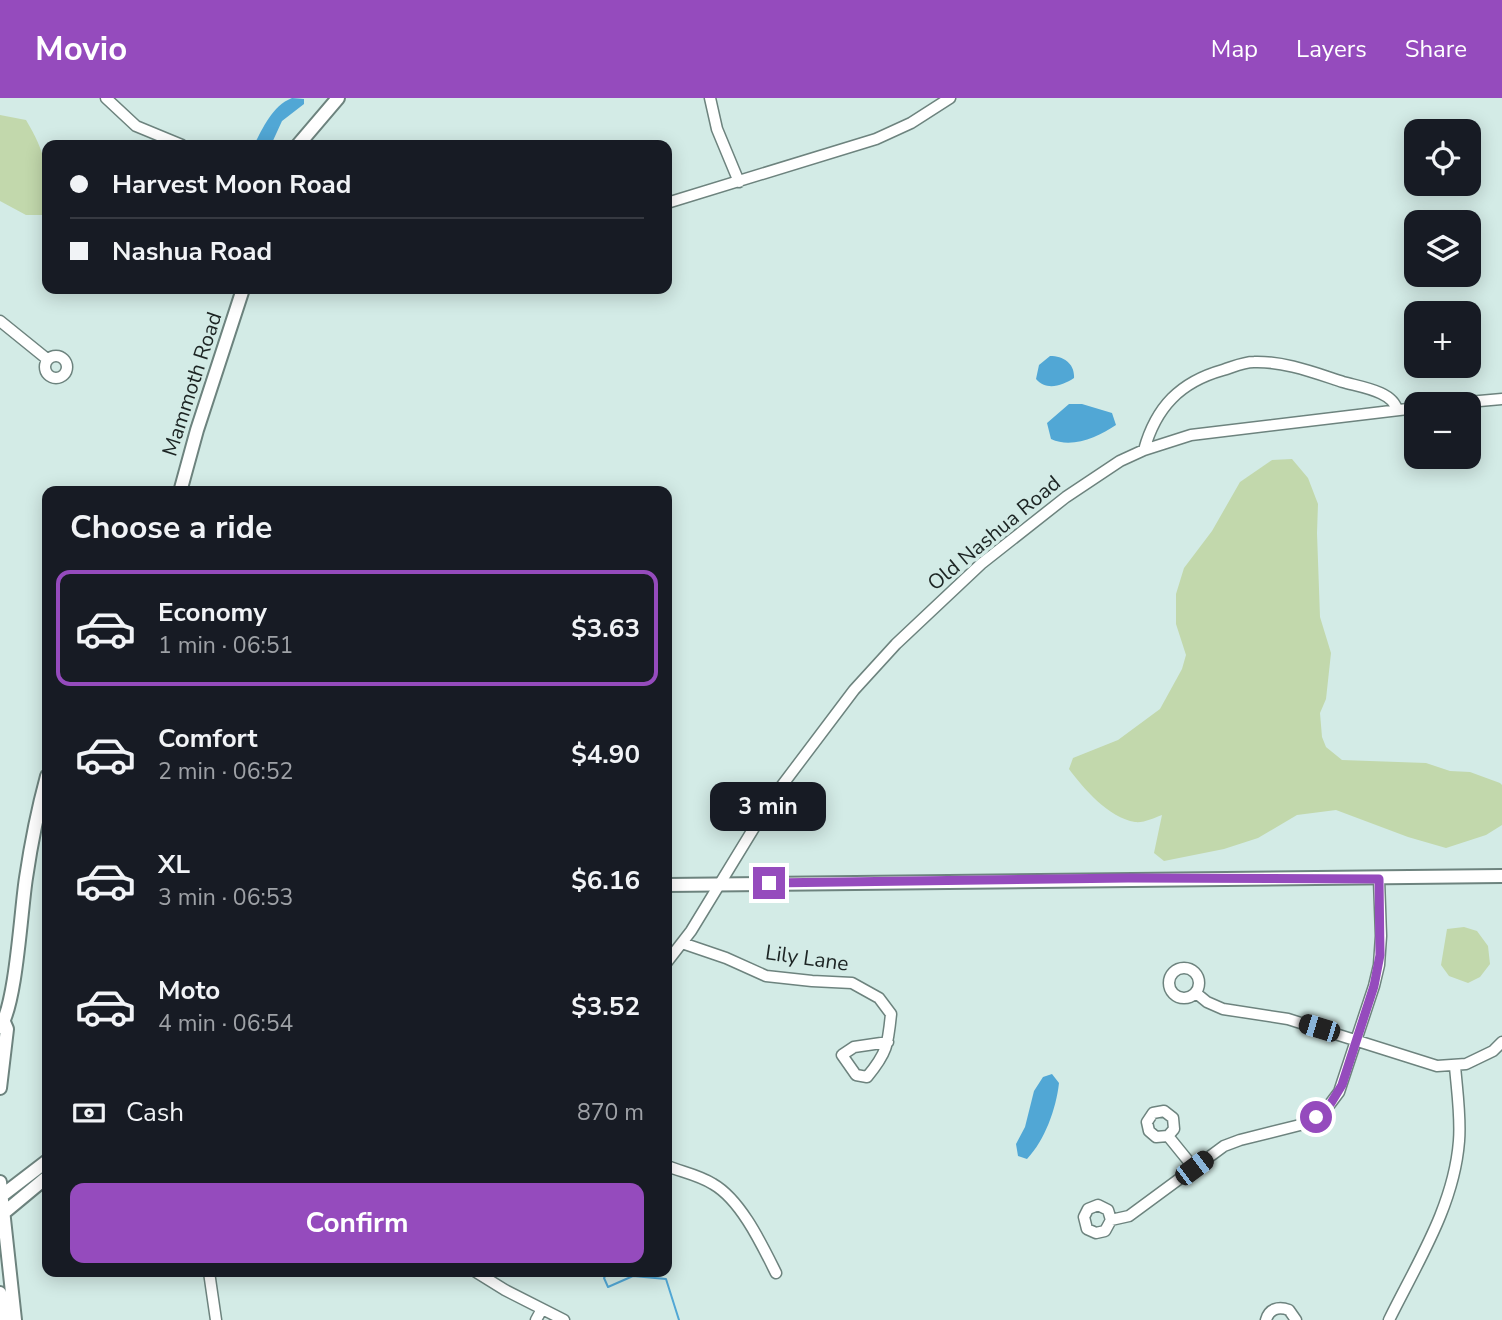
<!DOCTYPE html>
<meta charset="utf-8">
<style>
body{margin:0;font-family:"Nunito Sans",sans-serif;background:#20242c;color:#f1f3f6;height:100vh;display:flex;flex-direction:column;font-size:26px;white-space:nowrap}
*{box-sizing:border-box;margin:0}
p{font-size:23px;color:#9ea1a6}
.icon{flex:none;width:38px;height:38px;fill:none;stroke:currentColor;stroke-width:2;stroke-linecap:round;stroke-linejoin:round}
.map{position:relative;flex:1;overflow:hidden}
.sheet{position:absolute;left:42px;top:388px;width:630px;height:791px;display:flex;flex-direction:column;background:#171b24;border-radius:14px;box-shadow:0 4px 18px #0003}
.sheet>*{flex:none}
.banner{position:absolute;left:42px;top:42px;width:630px;height:154px;border-radius:14px;box-shadow:0 4px 18px #0003;display:grid;align-content:center;height:154px;padding:0 28px;background:#171b24}
.controls{position:absolute;left:1404px;top:21px;display:grid;gap:14px}
.controls a{display:grid;place-items:center;width:77px;height:77px;border-radius:14px;background:#171b24;box-shadow:0 4px 18px #0003;font-size:35px}
.end{position:absolute;width:32px;height:32px;margin:-16px;border:9px solid #954bbd;background:#fff;box-shadow:0 0 0 4px #fff}
.from{border-radius:50%}
.bubble{position:absolute;height:49px;border-radius:14px;background:#171b24;box-shadow:0 4px 18px #0003;font-size:23px;font-weight:700;line-height:49px;text-align:center}
.car{position:absolute;width:21px;height:42px;margin:-21px -10px;border-radius:9px;box-shadow:0 0 5px 2px #0007;background:linear-gradient(#222 24%,#8ab4d8 0 40%,#222 0 76%,#8ab4d8 0 86%,#222 0)}
.banner b{display:flex;align-items:center;gap:24px;height:66px;font-size:26px}
.banner b+b{border-top:2px solid #363941}
.banner i{width:18px;height:18px;background:#f1f3f6}
ul{padding:0;list-style:none}
li{display:flex;align-items:center;gap:21px;height:116px;margin:0 14px 10px;padding:0 14px;border:4px solid transparent;border-radius:14px}
li div{flex:1}
li b{display:block;font-size:26px}
li em{font-style:normal;font-weight:700}
li.current{border-color:#954bbd}
li>.icon{width:63px;height:63px;stroke-width:1.5}
h2{padding:0 28px;font-size:32px;line-height:84px}
.pay{display:flex;align-items:center;gap:18px;height:77px;padding:0 28px;font-size:26px}
.pay p{margin-inline-start:auto}
.action{display:flex;gap:14px;margin-top:auto;padding:14px 28px}
.action a{flex:1;height:80px;border-radius:14px;background:#954bbd;color:#fff;font-size:28px;font-weight:700;line-height:80px;text-align:center}
header{display:flex;align-items:center;gap:42px;box-sizing:border-box;height:98px;padding:0 35px;background:#954bbd;color:#fff}
header strong{font-size:33px}
nav{display:flex;gap:38px;margin-inline-start:auto;font-size:24px}
.map>svg:first-child{display:block}
</style>
<header>
<strong>Movio</strong>
<nav><a>Map</a><a>Layers</a><a>Share</a></nav>
</header>
<div class="map">
<svg width="1502" height="1222" viewBox="0 0 1502 1222">
<rect width="100%" height="100%" fill="#d3ebe6"/>
<path fill="#c2d8ac" d="M0 17 26 22C49 61 47 73 47 117H26L0 103Z
M1292 361 1308 380 1318 406 1317 435 1320 519 1331 555 1326 601 1320 615 1322 639 1326 649 1342 662 1426 665 1450 673 1470 674 1500 685 1502 687V727L1486 737 1446 750 1408 739 1336 712 1297 717 1258 740 1224 751 1164 763 1154 755 1162 717C1154 720 1144 725 1135 724 1109 720 1083 690 1069 671L1073 660 1118 642 1160 611 1182 571 1186 557 1176 526V496L1184 470 1212 433 1240 384 1272 362Z
M1464 829 1477 833 1488 848 1490 866 1480 879 1468 885 1449 878 1441 867 1447 831Z"/>
<path fill="#51a7d5" d="M292 0 304 1V6L282 23 271 47H254C263 30 272 8 292 0Z
M1050 258C1064 258 1075 266 1074 280 1062 288 1046 293 1036 281L1039 267Z
M1069 306H1082L1112 315 1116 327C1098 339 1072 351 1051 341L1047 325Z
M1052 976 1059 985C1056 1011 1045 1042 1027 1061L1018 1058 1016 1046 1025 1029 1034 993 1043 979Z"/>
<g fill="none" stroke-linecap="round" stroke-linejoin="round">
<path stroke="#51a7d5" stroke-width="2" d="M608 1174 604 1180 608 1189 633 1178 666 1181 679 1222"/>
<defs>
<path id="minor" d="M106 0 136 28 182 47
M710 0 717 31 739 84
M667 105 876 41 911 25 950 0
M0 223 47 261
M45 269a11 11 0 1 1 22 0a11 11 0 1 1-22 0Z
M1446 306 1502 301
M1144 352C1156 309 1180 284 1223 272 1233 269 1243 264 1254 264 1284 263 1315 275 1343 284 1360 289 1393 293 1397 312
M682 845 726 860 766 878 812 883 852 885 879 900 891 916C888 947 887 955 867 979L856 977 842 957 854 949 888 944
M667 864 691 833 771 702 854 592 896 546 981 466 1066 399 1120 363 1144 352 1191 337 1416 310
M1169 885a15 15 0 1 1 30 0a15 15 0 1 1-30 0Z
M1196 895 1207 904 1223 911 1288 921 1437 968 1466 966 1493 953 1502 944
M1168 1038 1174 1031 1173 1020 1164 1013 1153 1015 1147 1024 1149 1033 1156 1039 1168 1038 1194 1070
M667 1068C682 1074 699 1077 713 1086 741 1102 762 1147 776 1175
M1111 1122 1105 1133 1096 1135 1087 1131 1084 1119 1088 1111 1098 1107 1108 1112 1111 1122 1129 1118 1224 1048 1240 1042 1304 1026 1327 1010 1339 994 1374 888 1379 867 1381 838 1379 781
M209 1174 216 1222
M476 1174 505 1192 564 1222
M536 1222 542 1211
M1266 1222C1269 1211 1278 1208 1289 1212L1296 1222
M1389 1222C1417 1165 1454 1108 1459 1043 1461 1019 1457 993 1455 968"/>
<path id="major" d="M298 47 338 0
M180 394 197 332 243 191
M667 787 1502 778
M0 929C16 908 21 811 26 780 31 746 38 711 47 678
M0 990 7 931 4 924
M0 1084 15 1222
M0 1099 47 1063
M0 1118 47 1079
M0 1195 4 1222"/>
</defs>
<use href="#minor" stroke="#6d837e" stroke-width="13"/>
<use href="#major" stroke="#6d837e" stroke-width="16"/>
<use href="#minor" stroke="#fff" stroke-width="10"/>
<use href="#major" stroke="#fff" stroke-width="12"/>
</g>
<g fill="none" stroke-linecap="round" stroke-linejoin="round">
<path stroke="#954bbd" stroke-width="9" d="M769 785 1128 780 1379 781 1380 857 1374 888 1342 987 1331 1005 1316 1019"/>
</g>
<g text-anchor="middle" stroke-width="7" stroke-linejoin="round" paint-order="stroke">
<g font-size="21" fill="#1c2423" stroke="#d3ebe6">
<text transform="translate(192 286) rotate(-72)" y="7">Mammoth Road</text>
<text transform="translate(994 435) rotate(-40)" y="7">Old Nashua Road</text>
<text transform="translate(807 860) rotate(8)" y="7">Lily Lane</text>
</g>
</g>
</svg>
<div class="controls">
<a><svg class="icon" aria-label="locate" viewBox="0 0 24 24"><circle cx="12" cy="12" r="6"/><path d="M12 2v4M12 18v4M2 12h4M18 12h4"/></svg></a>
<a><svg class="icon" aria-label="layers" viewBox="0 0 24 24"><path d="M12 4l9 5-9 5-9-5zM3 14l9 5 9-5"/></svg></a>
<a>+</a>
<a>−</a>
</div>
<i class="end from" style="left:1316px;top:1019px"></i>
<i class="end" style="left:769px;top:785px"></i>
<div class="bubble" style="left:710px;top:684px;width:116px">3 min</div>
<i class="car" style="left:1319px;top:930px;rotate:287deg"></i>
<i class="car" style="left:1194px;top:1070px;rotate:53deg"></i>
<div class="banner">
<b><i class="from"></i>Harvest Moon Road</b>
<b><i></i>Nashua Road</b>
</div>
<section class="sheet">
<h2>Choose a ride</h2>
<ul>
<li class="current"><svg class="icon" aria-label="car" viewBox="0 0 24 24"><path d="M5 17H2v-5l4-1 3-4h7l3 4 3 1v5h-3M9 17h6M6 11h13"/><circle cx="7" cy="17" r="2"/><circle cx="17" cy="17" r="2"/></svg><div><b>Economy</b><p>1 min · 06:51</p></div><em>$3.63</em></li>
<li><svg class="icon" aria-label="car" viewBox="0 0 24 24"><path d="M5 17H2v-5l4-1 3-4h7l3 4 3 1v5h-3M9 17h6M6 11h13"/><circle cx="7" cy="17" r="2"/><circle cx="17" cy="17" r="2"/></svg><div><b>Comfort</b><p>2 min · 06:52</p></div><em>$4.90</em></li>
<li><svg class="icon" aria-label="car" viewBox="0 0 24 24"><path d="M5 17H2v-5l4-1 3-4h7l3 4 3 1v5h-3M9 17h6M6 11h13"/><circle cx="7" cy="17" r="2"/><circle cx="17" cy="17" r="2"/></svg><div><b>XL</b><p>3 min · 06:53</p></div><em>$6.16</em></li>
<li><svg class="icon" aria-label="car" viewBox="0 0 24 24"><path d="M5 17H2v-5l4-1 3-4h7l3 4 3 1v5h-3M9 17h6M6 11h13"/><circle cx="7" cy="17" r="2"/><circle cx="17" cy="17" r="2"/></svg><div><b>Moto</b><p>4 min · 06:54</p></div><em>$3.52</em></li>
</ul>
<div class="pay"><svg class="icon" aria-label="cash" viewBox="0 0 24 24"><path d="M3 7h18v10H3z"/><circle cx="12" cy="12" r="2"/></svg>Cash<p>870 m</p></div>
<div class="action"><a>Confirm</a></div>
</section>
</div>
